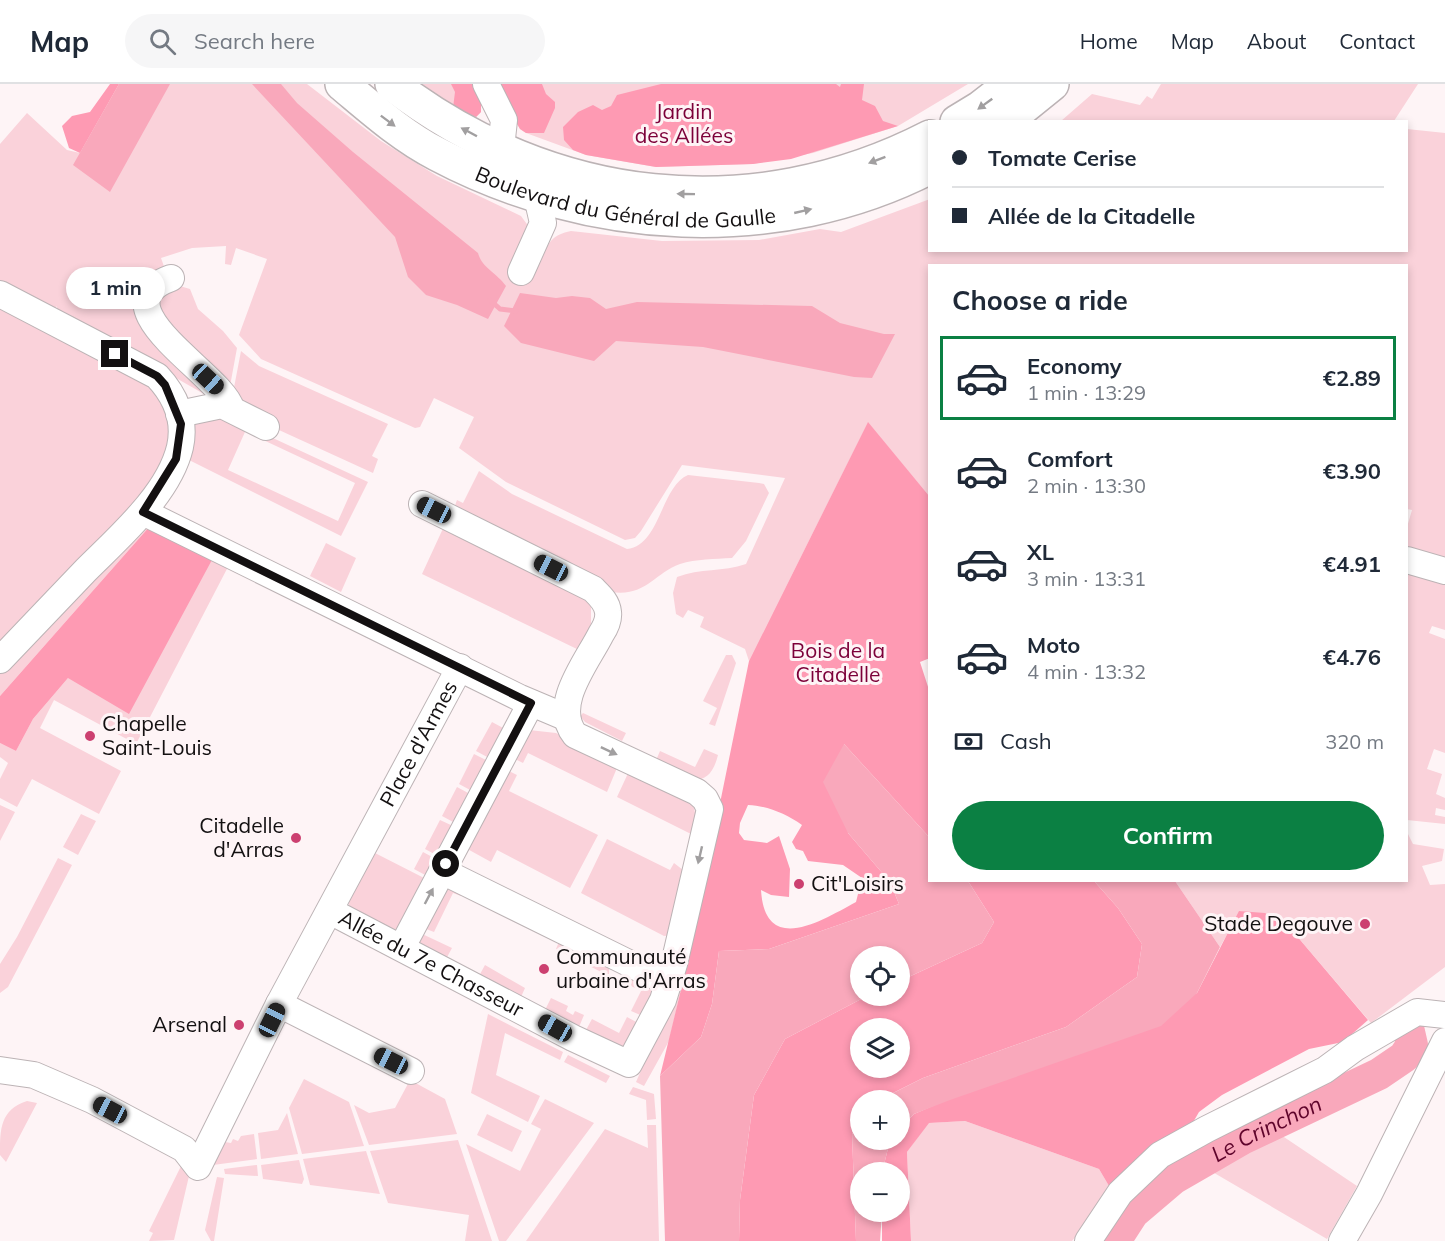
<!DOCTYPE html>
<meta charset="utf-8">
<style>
body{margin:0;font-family:Mulish,sans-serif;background:#f6f6f7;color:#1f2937;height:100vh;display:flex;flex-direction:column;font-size:22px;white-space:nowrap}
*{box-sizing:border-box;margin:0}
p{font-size:20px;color:#747a83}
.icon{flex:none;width:33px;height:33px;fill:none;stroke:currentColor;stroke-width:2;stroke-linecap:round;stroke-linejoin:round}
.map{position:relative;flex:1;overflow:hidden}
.sheet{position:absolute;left:928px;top:180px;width:480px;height:618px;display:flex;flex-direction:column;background:#fff;border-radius:0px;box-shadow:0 3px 9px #0003}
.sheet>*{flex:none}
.hud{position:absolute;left:928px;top:36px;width:480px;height:132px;border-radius:0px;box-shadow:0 3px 9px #0003;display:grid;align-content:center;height:132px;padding:0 24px;background:#fff}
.tools{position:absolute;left:850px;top:862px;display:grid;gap:12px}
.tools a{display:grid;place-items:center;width:60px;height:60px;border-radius:50%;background:#fff;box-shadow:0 3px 9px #0003;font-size:30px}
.end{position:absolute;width:27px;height:27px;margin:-14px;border:8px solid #131011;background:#fff;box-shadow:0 0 0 3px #fff}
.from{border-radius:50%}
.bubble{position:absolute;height:42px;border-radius:21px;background:#fff;box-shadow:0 3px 9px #0003;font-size:20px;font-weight:700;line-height:42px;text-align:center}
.car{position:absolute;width:18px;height:36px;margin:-18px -9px;border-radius:8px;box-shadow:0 0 4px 2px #0007;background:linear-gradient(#222 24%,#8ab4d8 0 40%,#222 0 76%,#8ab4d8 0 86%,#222 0)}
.hud b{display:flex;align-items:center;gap:21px;height:57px;font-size:22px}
.hud b+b{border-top:2px solid #e0e1e3}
.hud i{width:15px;height:15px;background:#1f2937}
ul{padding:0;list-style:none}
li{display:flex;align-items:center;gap:18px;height:84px;margin:0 12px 9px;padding:0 12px;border:3px solid transparent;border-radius:0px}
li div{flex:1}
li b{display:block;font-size:22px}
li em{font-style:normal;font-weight:700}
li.active{border-color:#0b8043}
li>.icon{width:54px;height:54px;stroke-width:1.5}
h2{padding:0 24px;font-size:27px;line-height:72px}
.pay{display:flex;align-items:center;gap:15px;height:66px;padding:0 24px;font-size:22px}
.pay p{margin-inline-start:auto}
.cta{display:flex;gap:12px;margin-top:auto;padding:12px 24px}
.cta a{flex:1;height:69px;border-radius:36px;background:#0b8043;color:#fff;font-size:24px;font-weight:700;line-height:69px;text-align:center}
header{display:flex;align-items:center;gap:36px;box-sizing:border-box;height:84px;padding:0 30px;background:#fff;border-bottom:2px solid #e0e1e3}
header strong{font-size:28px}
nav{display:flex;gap:33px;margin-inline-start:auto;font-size:21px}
.search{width:420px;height:54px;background:#f6f6f7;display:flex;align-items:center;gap:15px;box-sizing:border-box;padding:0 21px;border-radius:33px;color:#747a83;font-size:22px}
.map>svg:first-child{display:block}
</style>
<header>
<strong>Map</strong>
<div class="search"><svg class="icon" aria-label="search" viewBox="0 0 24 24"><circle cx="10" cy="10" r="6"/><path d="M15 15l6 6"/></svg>Search here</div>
<nav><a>Home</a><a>Map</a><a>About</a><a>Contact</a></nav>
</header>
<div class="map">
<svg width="1445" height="1157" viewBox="0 0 1445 1157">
<rect width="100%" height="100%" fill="#fef4f6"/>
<path fill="#fad2da" d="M119 0H307L381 57 437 92 521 132 529 143 521 181 541 177C548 159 551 151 571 147L662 157 759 156 820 145 841 148 930 115V166H1407V45L1445 49V478L1407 467V443L1412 426 1407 425V182H930V413L868 339 749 577 745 565 700 543 704 533 688 526 683 534 676 530 673 509 677 493C700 484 723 488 746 480L785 394 682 381 641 447 635 454 625 456 506 398 459 364 474 333 434 314 420 343 415 344 261 275 239 251 267 175 236 164 231 181 225 180 226 162 192 164 161 174 166 188 146 204 211 314 57 226V222L49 234 151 297 167 324 172 358 154 398 0 566V60L27 29 67 66 80 69Z
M417 0H475L481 28 476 33 453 24Z
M494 0H968L898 42 813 69 753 80 656 83 586 71 526 49 520 45Z
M1161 0H1418L1394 37H1061L1092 10 1140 21 1147 12 1152 15Z
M173 200 190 205 198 225 223 247 237 264 228 313 171 252 153 215Z
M241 267 259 282 388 340 372 372 378 375 373 389 268 341 232 314Z
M208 327 249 339 228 386 338 437 355 399 259 354 262 349 368 398 341 452 185 374 192 341Z
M479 387 512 410 627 465C660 462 661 402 688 391L759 399 764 400 769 409 746 457 732 474C715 475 696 475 680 480 653 490 646 513 611 508L453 427 457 416 463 419Z
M145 435 229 481 136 660 54 616 40 644 121 687 99 730 32 695 17 723 0 714V695L8 679 0 673V659L16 667 33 635 68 594 150 442 0 612V587L113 467 120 472 137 454Z
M446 438 591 516V540L579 566 422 490Z
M326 459 356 474 341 508 310 492Z
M1407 486 1445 497V546L1432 542 1429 549 1445 555V669L1434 665 1427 685 1442 690 1436 710 1445 714V726L1436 724 1435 731 1445 733V740L1407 736Z
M726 571H732L736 579 715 642 709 640 717 624 703 617Z
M583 629 626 649 622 657 585 638 580 632Z
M492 638 505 645 489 674 476 667Z
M529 646 556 649 619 679 607 708 528 669 523 679 509 672Z
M704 665 718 671C708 712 681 692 654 681L660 667 695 683Z
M474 670 488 677 472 707 459 700Z
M503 684 517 691 509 707 598 751 570 804 497 766 491 778 462 762Z
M630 685 693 719 696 734 693 751 617 713Z
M457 703 470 710 455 739 442 732Z
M0 721 15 728 0 757Z
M81 730 96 737 78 771 63 763Z
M440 736 453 742 438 772 425 765Z
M1407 748 1413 760 1444 765 1442 777 1422 782 1430 801 1445 800V883L1371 939 1290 844 1240 827 1220 863 1175 797 1407 796Z
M607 755 670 786 674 779 683 786 673 851 664 852 581 809Z
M423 768 436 775 427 792 414 785Z
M375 769 426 795 399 844 393 846 350 826 348 816Z
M58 774 72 781 8 903 0 909V880L17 853Z
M442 799 465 803 461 812 453 809 434 848 421 843Z
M418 848 452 864 446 875 421 863Z
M563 848 609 873V892L556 865Z
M621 879 649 893 655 908 645 933 631 927 641 907 621 897Z
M485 881 525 904 521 913 479 892Z
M687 881 669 957 644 1002 636 998Z
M551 914 568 922 566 927 573 931 575 927 584 931 579 943 545 926Z
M488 930 563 968 560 976 505 949 496 991 540 1012 528 1038 471 1009Z
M627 933 640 940 624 964 586 946 592 935 619 949Z
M1413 933C1422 951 1422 961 1417 981L1275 1047 1357 1102 1327 1155 1204 1083 1145 1125 1119 1157H1107L1138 1107 1163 1089 1218 1056 1353 993 1396 968 1402 956 1396 942Z
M568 971 610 992 606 999 564 978Z
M304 995 349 1018 364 1062 302 1070 289 1024Z
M410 996 445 1015 457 1050 369 1061 354 1021 369 1029 395 1024Z
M633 1003 654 1010 656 1035 647 1036 646 1016 629 1010Z
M545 1015 594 1039 506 1157H499L466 1060 520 1087 541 1045 531 1040Z
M27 1017 37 1019 6 1078 0 1071C0 1045 0 1026 27 1017Z
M287 1029 298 1070 261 1075 258 1049 278 1046Z
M487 1030 522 1047 512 1068 477 1051Z
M965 1037 1099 1085 1109 1102 1097 1127 1072 1157H911L907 1068 928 1039Z
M647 1041H656L659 1157H526L605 1045 648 1064Z
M254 1050 257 1075 213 1081 219 1057 231 1059 233 1055 238 1057 241 1052Z
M458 1056 492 1157H465L469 1131 388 1119 370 1067Z
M366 1067 380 1110 310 1101 303 1075Z
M299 1076 304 1095 302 1100 263 1095 261 1081Z
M183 1078 189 1092 174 1156 149 1157 153 1149 149 1147Z
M257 1081 258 1092 225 1090 224 1085Z
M217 1093 224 1094 214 1157H211L205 1146Z"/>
<path fill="#fe9ab3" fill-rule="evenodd" d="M110 0H119L80 69 69 64 62 42 72 32 90 28Z
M451 0H475L481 11V28L476 33 453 24 455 8Z
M494 0H542L546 10 555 18V24L544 49H526L520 45Z
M661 0H836L840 3 841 0H864L862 16 875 22 883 37 898 42 791 75 753 80 656 83 586 71 573 66 564 56 563 43 578 28 593 21 602 26 611 22 617 11Z
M868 338 930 413V574L920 578 930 609V754L844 660 848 749 890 798 899 820 769 865 719 867 712 920 701 953 660 992 687 881 749 577ZM748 721C768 722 786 730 802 741L792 758 796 765 803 767 808 777 843 781 862 794 856 818C821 837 765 872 761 806L771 811 789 813 790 785 779 752 767 759 744 756 739 749 740 739Z
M150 442 213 474 129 630 68 594 33 635 16 667 0 659V612Z
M968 797H1094L1118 824 1142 860 1137 893 1066 943 923 994 877 1017H861V1037L852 1050 856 1157H739L740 1116 754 1011 785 955 867 912H900V897L982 859 994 838ZM861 945H900V984H861Z
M1239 827 1265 829 1290 844 1368 936 1343 958 1309 965 1222 1011 1199 1028 1181 1059 1189 1074 1138 1107 1107 1157H1088L1120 1109 1109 1102 1099 1085 965 1037 929 1039 907 1068 911 1157H882V1128H900V1089H882L890 1056H900V1044L914 1030 1197 909Z"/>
<path fill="#f9a8bb" d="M119 0H170L110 108 73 81Z
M252 0H281L297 19 353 68 478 169C482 184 497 189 506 202L488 235 457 221 426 211 408 193 395 153Z
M520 209 556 214 572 212 590 214 606 225 637 218 812 222 840 239 884 250H895L872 294 854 293 703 263 616 257 594 277 521 259 504 242Z
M844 660 930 754V796L968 797 994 838 982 859 900 897V873H861V912H867L785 955 754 1011 740 1116 739 1157H665L660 992 701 953 712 920 719 867 769 865 899 820 890 798 848 749 823 698Z
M1094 797H1175L1220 863 1197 909 1161 942 950 1016 914 1030 900 1044V1017H877L923 994 1066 943 1137 893 1142 860 1118 824Z
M861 1037V1056H890L882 1089H861V1128H882L880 1157H856L852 1050Z"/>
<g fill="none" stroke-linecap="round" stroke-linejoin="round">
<path stroke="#f9a8bb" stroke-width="5" d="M490 216 500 225 516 227"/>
<path stroke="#f9a8bb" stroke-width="32" id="s1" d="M1115 1157 1133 1129 1173 1095 1244 1054 1379 990 1404 973 1412 961 1407 939"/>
<defs>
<g id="minor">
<path d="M486 0 504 36 501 64"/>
<path d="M521 188 543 139 533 95"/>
<path d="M171 194C94 222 222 291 231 324"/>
<path d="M0 210 157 292C175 311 186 336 180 363 169 410 119 453 86 486 57 516 29 546 0 576"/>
<path d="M179 330 222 321 266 343"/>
<path d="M143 428 520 614 565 633"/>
<path d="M1407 476 1445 487"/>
<path d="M442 787 669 899"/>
<path id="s2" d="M330 827 573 954 629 980 663 916 674 880 710 725 705 715 697 708 575 651C551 621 587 578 601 550 605 544 609 535 608 528 607 518 600 512 593 505L422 420"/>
<path d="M402 863 531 619"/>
<path d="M279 920 411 987"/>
<path id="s3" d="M0 986 34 991 92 1016 184 1065 198 1083 279 920 460 583"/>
<path d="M1088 1157 1120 1109 1160 1071 1207 1045 1325 986 1355 964 1417 928 1445 931"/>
<path d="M1342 1157 1369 1110 1445 957"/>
</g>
<g id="major">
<path id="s4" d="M342 0C372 25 402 52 437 70 588 150 776 162 930 83"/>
<path d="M392 0C551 122 751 145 930 53"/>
<path d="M957 38 980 24 1011 0"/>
<path d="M1005 38 1052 0"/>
</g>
</defs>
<use href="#minor" stroke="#bcb3b5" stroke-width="28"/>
<use href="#major" stroke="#bcb3b5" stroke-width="36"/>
<use href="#minor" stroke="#fff" stroke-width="26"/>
<use href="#major" stroke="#fff" stroke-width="33"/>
</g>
<defs><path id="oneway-solid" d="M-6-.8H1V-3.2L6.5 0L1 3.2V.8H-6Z" transform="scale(1.5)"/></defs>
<g fill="#a19fa0">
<use href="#oneway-solid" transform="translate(985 20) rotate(144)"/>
<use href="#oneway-solid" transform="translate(388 37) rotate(37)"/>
<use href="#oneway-solid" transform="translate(469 48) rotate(-152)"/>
<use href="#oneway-solid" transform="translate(877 76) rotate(159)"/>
<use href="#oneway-solid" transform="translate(686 110) rotate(-179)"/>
<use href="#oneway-solid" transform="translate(803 127) rotate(-13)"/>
<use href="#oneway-solid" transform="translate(609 667) rotate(25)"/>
<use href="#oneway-solid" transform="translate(700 771) rotate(103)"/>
<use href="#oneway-solid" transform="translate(429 812) rotate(-62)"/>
</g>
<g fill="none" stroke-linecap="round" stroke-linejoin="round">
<path stroke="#131011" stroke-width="8" d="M115 270 157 292 165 301 181 340 176 375 143 428 531 619 446 780"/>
</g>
<g fill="#cc4070" stroke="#fef4f6" stroke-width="2">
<circle cx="90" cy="652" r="6"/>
<circle cx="296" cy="754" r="6"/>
<circle cx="799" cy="800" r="6"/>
<circle cx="1365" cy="840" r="6"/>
<circle cx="544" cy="885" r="6"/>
<circle cx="239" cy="941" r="6"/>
</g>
<g text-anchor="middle" stroke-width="6" stroke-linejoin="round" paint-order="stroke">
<g font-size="21" fill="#7c0039" stroke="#fef4f6">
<text x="684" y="35">Jardin<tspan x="684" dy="24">des Allées</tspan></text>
<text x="838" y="574">Bois de la<tspan x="838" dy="24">Citadelle</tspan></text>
</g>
<g font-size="21" fill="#131011" stroke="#fef4f6">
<text dy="7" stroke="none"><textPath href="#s4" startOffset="315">Boulevard du Général de Gaulle</textPath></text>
<text dy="7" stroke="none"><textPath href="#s3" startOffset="702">Place d'Armes</textPath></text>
<text dy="7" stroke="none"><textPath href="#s2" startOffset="114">Allée du 7e Chasseur</textPath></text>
</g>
<g font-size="21" fill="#131011" stroke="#fef4f6" text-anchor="start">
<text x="102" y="647">Chapelle<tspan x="102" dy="24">Saint-Louis</tspan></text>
<text x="284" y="749" text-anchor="end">Citadelle<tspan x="284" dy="24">d'Arras</tspan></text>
<text x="811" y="807">Cit'Loisirs</text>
<text x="1353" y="847" text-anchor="end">Stade Degouve</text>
<text x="556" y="880">Communauté<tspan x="556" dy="24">urbaine d'Arras</tspan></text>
<text x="227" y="948" text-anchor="end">Arsenal</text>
</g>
<g font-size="22" font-style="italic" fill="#5f042b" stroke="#fef4f6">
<text dy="8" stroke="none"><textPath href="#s1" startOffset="192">Le Crinchon</textPath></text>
</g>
</g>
</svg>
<div class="tools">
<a><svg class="icon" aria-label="locate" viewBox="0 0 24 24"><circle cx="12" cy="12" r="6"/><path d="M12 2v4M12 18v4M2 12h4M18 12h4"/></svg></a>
<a><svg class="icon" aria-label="layers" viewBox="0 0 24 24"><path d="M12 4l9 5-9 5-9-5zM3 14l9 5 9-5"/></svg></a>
<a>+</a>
<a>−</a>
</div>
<i class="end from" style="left:446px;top:780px"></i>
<i class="end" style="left:115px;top:270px"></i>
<div class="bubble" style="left:66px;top:183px;width:99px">1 min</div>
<i class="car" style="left:208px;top:295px;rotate:133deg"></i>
<i class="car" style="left:434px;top:426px;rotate:296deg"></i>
<i class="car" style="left:551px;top:484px;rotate:297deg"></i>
<i class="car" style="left:272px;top:936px;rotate:26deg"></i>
<i class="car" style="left:555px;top:944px;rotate:299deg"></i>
<i class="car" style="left:391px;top:977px;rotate:297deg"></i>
<i class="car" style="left:110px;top:1026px;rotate:298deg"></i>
<div class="hud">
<b><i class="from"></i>Tomate Cerise</b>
<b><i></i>Allée de la Citadelle</b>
</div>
<section class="sheet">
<h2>Choose a ride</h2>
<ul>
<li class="active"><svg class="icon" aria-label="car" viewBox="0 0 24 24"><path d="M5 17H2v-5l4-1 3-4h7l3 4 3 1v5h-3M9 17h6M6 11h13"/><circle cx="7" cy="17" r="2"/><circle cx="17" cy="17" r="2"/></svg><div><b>Economy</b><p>1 min · 13:29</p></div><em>€2.89</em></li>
<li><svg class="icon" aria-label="car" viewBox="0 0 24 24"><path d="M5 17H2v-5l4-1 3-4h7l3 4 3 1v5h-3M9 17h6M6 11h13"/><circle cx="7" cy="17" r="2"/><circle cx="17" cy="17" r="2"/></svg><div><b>Comfort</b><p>2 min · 13:30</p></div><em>€3.90</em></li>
<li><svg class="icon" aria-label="car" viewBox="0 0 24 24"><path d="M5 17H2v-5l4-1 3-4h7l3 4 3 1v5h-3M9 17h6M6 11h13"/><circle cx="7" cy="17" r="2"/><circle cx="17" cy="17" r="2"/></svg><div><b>XL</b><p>3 min · 13:31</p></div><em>€4.91</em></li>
<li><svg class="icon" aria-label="car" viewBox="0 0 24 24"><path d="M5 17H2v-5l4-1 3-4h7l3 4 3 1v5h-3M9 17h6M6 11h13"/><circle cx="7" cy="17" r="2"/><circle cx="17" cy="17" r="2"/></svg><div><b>Moto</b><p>4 min · 13:32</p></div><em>€4.76</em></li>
</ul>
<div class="pay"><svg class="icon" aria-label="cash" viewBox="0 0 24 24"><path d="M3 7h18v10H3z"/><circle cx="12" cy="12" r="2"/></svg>Cash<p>320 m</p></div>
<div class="cta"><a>Confirm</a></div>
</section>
</div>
